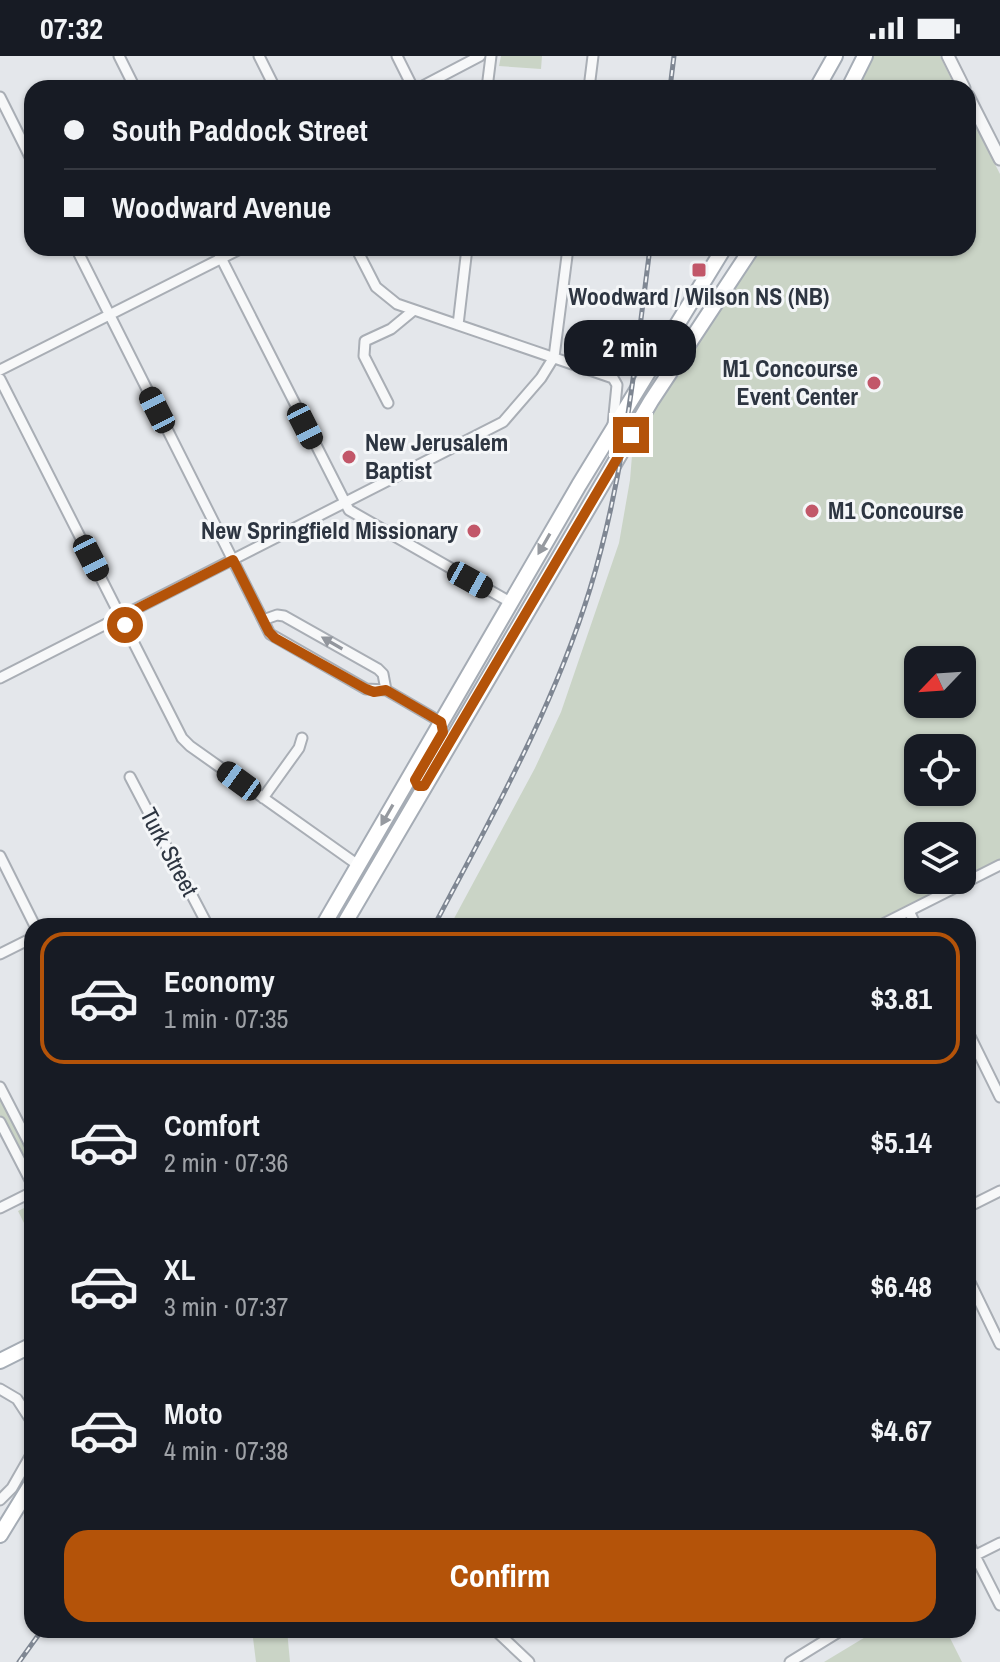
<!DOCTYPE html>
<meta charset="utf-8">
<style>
body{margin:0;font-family:"Archivo Narrow",sans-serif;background:#20242c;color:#f1f3f6;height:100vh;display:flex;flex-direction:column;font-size:30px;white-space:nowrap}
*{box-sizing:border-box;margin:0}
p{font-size:26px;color:#9ea1a6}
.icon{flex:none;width:44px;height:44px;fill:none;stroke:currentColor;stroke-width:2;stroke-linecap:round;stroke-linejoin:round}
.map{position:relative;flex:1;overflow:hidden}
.side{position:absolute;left:24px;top:862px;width:952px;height:720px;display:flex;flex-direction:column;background:#171b24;border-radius:24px;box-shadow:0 2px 6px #0004}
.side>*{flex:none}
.banner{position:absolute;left:24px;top:24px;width:952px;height:176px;border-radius:24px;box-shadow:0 2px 6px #0004;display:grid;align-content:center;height:176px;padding:0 40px;background:#171b24}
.needle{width:52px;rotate:245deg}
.fabs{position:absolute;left:904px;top:590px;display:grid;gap:16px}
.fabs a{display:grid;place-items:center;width:72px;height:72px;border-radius:16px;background:#171b24;box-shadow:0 2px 6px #0004;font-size:40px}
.end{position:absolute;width:36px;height:36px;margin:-18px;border:10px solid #b45309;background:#fff;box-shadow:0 0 0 4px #fff}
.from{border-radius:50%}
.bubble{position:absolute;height:56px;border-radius:24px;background:#171b24;box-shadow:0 2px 6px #0004;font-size:26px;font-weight:700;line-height:56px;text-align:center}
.car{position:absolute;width:24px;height:48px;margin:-24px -12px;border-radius:10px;box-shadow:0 0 6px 2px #0007;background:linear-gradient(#222 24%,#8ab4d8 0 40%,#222 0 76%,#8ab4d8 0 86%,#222 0)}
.banner b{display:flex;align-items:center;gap:28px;height:76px;font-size:30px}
.banner b+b{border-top:2px solid #363941}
.banner i{width:20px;height:20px;background:#f1f3f6}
ul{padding:14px 0 0;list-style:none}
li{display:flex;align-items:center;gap:24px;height:132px;margin:0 16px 12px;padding:0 24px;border:4px solid transparent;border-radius:24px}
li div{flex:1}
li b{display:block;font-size:30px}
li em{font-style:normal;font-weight:700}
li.current{border-color:#b45309}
li>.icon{width:72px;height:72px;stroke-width:1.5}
.primary-button{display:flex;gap:16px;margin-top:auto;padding:16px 40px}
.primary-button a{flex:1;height:92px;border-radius:24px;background:#b45309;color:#fff;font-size:32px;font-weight:700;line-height:92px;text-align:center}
.status{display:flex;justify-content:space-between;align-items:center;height:56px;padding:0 40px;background:#171b24;direction:ltr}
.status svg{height:22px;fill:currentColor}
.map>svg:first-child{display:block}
</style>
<div class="status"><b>07:32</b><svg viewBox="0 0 49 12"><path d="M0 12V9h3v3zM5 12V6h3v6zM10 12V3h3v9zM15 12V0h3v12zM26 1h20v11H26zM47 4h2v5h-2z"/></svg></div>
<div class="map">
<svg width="1000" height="1606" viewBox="0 0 1000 1606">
<rect width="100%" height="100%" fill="#e4e7eb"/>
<path fill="#cad4c6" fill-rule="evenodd" d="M501 0H542L541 13 499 10Z
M871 0H940L956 32H849Z
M968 55 1000 118V804L962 824V780H918V824H961L869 870H450L535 712 561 656 619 487 630 424 633 387 753 192H968ZM918 604H962V648H918ZM918 692H962V736H918Z
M0 1038 32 1101V1121L0 1059Z
M32 1148V1183L18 1155Z
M252 1574H287L290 1606H256Z
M877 1574H946L962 1606H824Z"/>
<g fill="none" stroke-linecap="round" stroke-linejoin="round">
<defs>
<path id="minor" d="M119 0 135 32
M259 0 275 32
M397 0 413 32
M419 32 480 0
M487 32 491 0
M589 32 593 0
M0 41 32 105
M76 192 270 578 366 633 386 634 441 666
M216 192 349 454 510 546
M356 192 376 231 397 248 613 322 617 329 613 369
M458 269 467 192
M0 314 242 192
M0 323 182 682 190 690 358 809
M388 347 364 300 365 285 391 273 414 254
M263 564 277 559 284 560 378 613 383 618 386 634
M0 622 503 366 541 322 554 301 568 192
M130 721 208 870
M263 742 299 692 302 682
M0 800 35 870
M909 855 916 870
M879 870 1000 809
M0 898 32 882
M968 976 1000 1041
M0 1031 32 1093
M0 1066 32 1128
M968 1151 1000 1135
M0 1152 32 1136
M968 1222 1000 1288
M0 1333 17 1343 32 1366
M0 1444 12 1432 32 1397
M968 1486 1000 1549
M968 1503 1000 1487
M495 1574 529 1606
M790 1606 842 1574"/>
<path id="tertiary" d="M948 0 964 32
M968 40 1000 103"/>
<path id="primary" d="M817 32 835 0
M849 32 865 0
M323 870 579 429 724 192
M343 870 651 345 752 192
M0 1305 32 1289
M0 1479 32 1427"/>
</defs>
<use href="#minor" stroke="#a9aeb5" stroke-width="13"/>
<use href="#tertiary" stroke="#a9aeb5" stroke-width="15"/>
<use href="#primary" stroke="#a5acb5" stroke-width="18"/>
<use href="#minor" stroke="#f7f8f9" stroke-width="9"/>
<use href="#tertiary" stroke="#f7f8f9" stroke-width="11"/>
<use href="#primary" stroke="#fff" stroke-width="14"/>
<defs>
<path id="rail" d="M670 32 674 0
M434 870C492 760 553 653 590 533 624 422 635 307 650 192
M19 1606 42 1574"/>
</defs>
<use href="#rail" stroke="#7f8793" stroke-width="5"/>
<use href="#rail" stroke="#f4f6f8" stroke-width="2" stroke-dasharray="6" stroke-linecap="butt"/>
</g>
<defs><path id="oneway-solid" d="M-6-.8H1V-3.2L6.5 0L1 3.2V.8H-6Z" transform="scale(2)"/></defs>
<g fill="#969aa0">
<use href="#oneway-solid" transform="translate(544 488) rotate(120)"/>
<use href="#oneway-solid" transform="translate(387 759) rotate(120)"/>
</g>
<use fill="#92969d" href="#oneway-solid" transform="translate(332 587) rotate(-150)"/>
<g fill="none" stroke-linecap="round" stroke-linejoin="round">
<path stroke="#b45309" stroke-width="10" d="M125 569 121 561 233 504 269 576 275 582 366 633 374 636 386 634 441 666 443 676 415 724 418 730H424L631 379"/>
</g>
<g fill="#c25769" stroke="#f4f6f8" stroke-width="3">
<rect x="691" y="206" width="16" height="16" rx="4"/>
<circle cx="874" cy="327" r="8"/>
<circle cx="349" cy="401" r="8"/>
<circle cx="812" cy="455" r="8"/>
<circle cx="474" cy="475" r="8"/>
</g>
<g text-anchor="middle" stroke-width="6" stroke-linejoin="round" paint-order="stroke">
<g font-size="24" font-weight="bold" fill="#2d3541" stroke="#f4f6f8" text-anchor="end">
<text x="699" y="249" text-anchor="middle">Woodward / Wilson NS (NB)</text>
<text x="858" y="321">M1 Concourse<tspan x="858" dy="28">Event Center</tspan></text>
<text x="365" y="395" text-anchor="start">New Jerusalem<tspan x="365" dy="28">Baptist</tspan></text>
<text x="828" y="463" text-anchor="start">M1 Concourse</text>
<text x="458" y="483">New Springfield Missionary</text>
</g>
<g font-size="24" fill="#2d3541" stroke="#f4f6f8">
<text transform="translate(169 796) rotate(62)" y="8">Turk Street</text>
</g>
</g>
</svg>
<div class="fabs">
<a><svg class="needle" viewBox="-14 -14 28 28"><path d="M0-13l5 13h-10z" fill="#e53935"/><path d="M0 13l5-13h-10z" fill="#9ea1a6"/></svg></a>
<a><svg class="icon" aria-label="locate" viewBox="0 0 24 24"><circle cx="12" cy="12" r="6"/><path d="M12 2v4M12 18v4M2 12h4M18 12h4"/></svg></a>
<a><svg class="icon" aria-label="layers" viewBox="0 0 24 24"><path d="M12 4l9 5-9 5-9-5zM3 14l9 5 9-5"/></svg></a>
</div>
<i class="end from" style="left:125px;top:569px"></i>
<i class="end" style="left:631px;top:379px"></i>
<div class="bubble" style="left:564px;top:264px;width:132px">2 min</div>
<i class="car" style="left:157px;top:354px;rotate:333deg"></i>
<i class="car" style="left:305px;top:370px;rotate:153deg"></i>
<i class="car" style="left:91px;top:502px;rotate:153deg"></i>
<i class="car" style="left:470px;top:524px;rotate:119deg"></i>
<i class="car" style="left:239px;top:725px;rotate:306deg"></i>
<div class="banner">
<b><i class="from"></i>South Paddock Street</b>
<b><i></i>Woodward Avenue</b>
</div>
<section class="side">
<ul>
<li class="current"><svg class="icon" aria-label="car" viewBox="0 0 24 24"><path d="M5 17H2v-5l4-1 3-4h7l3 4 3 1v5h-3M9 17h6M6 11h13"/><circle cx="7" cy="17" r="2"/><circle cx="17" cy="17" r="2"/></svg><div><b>Economy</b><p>1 min · 07:35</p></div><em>$3.81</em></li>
<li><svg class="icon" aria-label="car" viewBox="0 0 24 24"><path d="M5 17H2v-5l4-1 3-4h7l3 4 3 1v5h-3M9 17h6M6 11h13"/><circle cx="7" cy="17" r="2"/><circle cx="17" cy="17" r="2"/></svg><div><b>Comfort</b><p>2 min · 07:36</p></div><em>$5.14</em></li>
<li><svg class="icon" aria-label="car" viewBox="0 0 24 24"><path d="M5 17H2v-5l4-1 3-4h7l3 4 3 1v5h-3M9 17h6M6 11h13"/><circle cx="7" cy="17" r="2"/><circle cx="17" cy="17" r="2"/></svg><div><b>XL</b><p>3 min · 07:37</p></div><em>$6.48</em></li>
<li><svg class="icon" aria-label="car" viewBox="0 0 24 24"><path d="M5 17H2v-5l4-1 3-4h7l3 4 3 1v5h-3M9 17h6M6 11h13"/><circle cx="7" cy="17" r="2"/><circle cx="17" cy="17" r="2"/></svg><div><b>Moto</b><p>4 min · 07:38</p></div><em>$4.67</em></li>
</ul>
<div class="primary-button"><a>Confirm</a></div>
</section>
</div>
